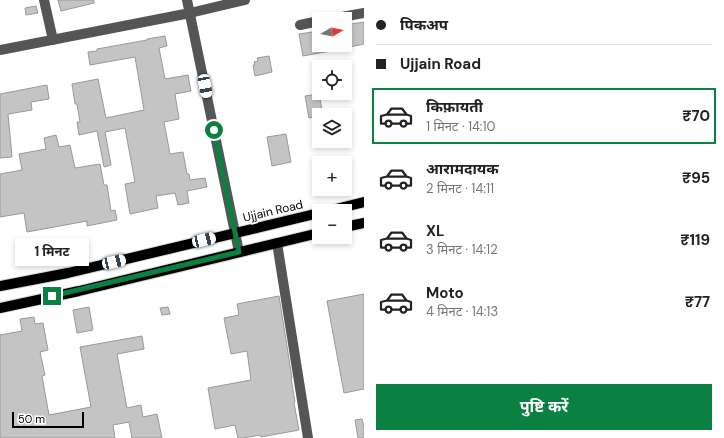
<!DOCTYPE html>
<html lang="hi">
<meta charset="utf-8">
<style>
body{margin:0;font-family:"DM Sans","Noto Sans Devanagari",sans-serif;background:#f6f6f6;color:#222;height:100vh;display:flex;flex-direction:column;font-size:15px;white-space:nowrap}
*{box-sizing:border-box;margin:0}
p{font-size:13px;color:#767676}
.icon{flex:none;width:22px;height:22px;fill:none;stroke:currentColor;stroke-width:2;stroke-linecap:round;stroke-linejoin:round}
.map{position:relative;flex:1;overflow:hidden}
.details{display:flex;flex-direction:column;background:#fff;width:360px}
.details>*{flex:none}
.guide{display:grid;align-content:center;height:88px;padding:0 12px;background:#fff}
.needle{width:26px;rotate:80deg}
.buttons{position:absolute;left:312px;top:12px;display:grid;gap:8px}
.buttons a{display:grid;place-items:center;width:40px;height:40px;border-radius:0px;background:#fff;box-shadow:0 2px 6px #0003;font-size:20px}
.scale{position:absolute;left:12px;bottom:10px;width:72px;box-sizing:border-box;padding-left:4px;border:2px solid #000;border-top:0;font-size:11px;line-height:14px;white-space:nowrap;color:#000;-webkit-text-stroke:3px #fff;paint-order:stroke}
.end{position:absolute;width:18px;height:18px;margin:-9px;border:5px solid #0b8043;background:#fff;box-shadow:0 0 0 2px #fff}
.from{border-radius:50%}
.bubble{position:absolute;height:28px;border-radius:0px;background:#fff;box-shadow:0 2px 6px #0003;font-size:13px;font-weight:700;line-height:28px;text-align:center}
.car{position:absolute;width:12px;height:24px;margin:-12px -6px;border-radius:5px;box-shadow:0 0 3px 1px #0007;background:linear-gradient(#fff 24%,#345 0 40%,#fff 0 76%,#345 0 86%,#fff 0)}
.guide b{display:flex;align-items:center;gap:14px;height:38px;font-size:15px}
.guide b+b{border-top:1px solid #e0e0e0}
.guide i{width:10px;height:10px;background:#222}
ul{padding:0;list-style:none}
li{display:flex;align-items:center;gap:12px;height:56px;margin:0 8px 6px;padding:0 4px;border:2px solid transparent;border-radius:0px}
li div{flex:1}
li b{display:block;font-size:15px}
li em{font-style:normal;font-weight:700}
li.active{border-color:#0b8043}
li>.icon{width:36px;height:36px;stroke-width:1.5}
.button{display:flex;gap:8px;margin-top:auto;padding:8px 12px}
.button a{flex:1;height:46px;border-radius:0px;background:#0b8043;color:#fff;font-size:16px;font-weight:700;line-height:46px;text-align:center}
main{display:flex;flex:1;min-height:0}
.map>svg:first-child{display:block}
</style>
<main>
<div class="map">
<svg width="364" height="438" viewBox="0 0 364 438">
<rect width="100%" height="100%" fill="#fff"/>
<path fill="#c4c4c4" stroke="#999" d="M58 0H94V3L61 11Z
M36 6 38 13 26 15 25 8Z
M364 22V44L345 48V25Z
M319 31V45H341V49L303 56 299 34Z
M165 36 167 46 159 48 165 79 188 75 191 91 175 94 179 119 164 122 170 154 183 152 187 174H189L190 180 205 178 207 187 187 191 189 203 178 205 175 193 156 196 158 208 130 214 125 184 135 182 125 128 105 132 111 165 104 167 97 131 79 135 77 122H80L77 104H75L72 84 98 79 106 118 144 110 135 57 90 65 88 52 97 51V49L147 40V39Z
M269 56 272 72 255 76 253 65H255L254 62 258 61 257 58Z
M47 85 49 99 31 102 32 110 8 114 12 157 0 158V94Z
M319 94 323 115H319V116L309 118 305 96Z
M286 134 291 162 272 166 267 137Z
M56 135 59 147 70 145 75 168 100 164 104 185H107L111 211 115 210 117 220 87 226V221L27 232 24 213 0 217V174L22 170 19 154 46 149 44 138Z
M364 294V389L344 393 327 301Z
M279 296 292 378H291L295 402 294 403 299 430 261 437V435L243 438H238L235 425 215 429 208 388 251 380 247 351 231 354 224 318 239 315 237 304Z
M89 307 93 330 77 333 73 310Z
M168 307 170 314 162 315 160 308Z
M34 317 35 324 43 323 48 350 40 352 45 375 42 376 49 415 91 407 80 347 142 336 144 349 117 354 127 408 141 405 143 417 157 414 162 438H132L129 422 113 425 115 438H0V335L22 331 20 319Z
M362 419 364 427V438H358L355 420Z"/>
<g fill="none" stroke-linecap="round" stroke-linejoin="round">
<defs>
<path id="major" d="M328 211 364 202
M345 227 364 223
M0 286 68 273 319 213
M0 308 79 291 319 233"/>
</defs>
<use href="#major" stroke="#dbdbdb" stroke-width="12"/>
<path stroke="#555" stroke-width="10" d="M44 0 53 40
M187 0 239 252
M331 19 364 13
M300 25 319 21
M0 50 190 13 245 0
M277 243 308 438"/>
<use href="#major" stroke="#000" stroke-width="10"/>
</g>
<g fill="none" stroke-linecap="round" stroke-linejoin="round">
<path stroke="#0b8043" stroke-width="5" d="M52 296 239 252 214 130"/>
</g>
<g text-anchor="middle" stroke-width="4" stroke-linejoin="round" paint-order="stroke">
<g font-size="12" fill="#000" stroke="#fff">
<text transform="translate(273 211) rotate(-13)" y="4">Ujjain Road</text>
</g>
</g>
</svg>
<div class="buttons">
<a><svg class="needle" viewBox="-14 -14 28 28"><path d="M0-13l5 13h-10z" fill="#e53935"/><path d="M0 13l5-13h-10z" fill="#767676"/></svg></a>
<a><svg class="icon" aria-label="locate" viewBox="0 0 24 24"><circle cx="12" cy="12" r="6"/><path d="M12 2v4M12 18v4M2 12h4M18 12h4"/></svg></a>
<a><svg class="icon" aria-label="layers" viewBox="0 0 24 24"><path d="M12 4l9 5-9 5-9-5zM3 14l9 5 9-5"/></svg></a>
<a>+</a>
<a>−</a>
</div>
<div class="scale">50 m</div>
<i class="end from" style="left:214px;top:130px"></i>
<i class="end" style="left:52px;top:296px"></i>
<div class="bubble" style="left:15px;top:238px;width:74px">1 मिनट</div>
<i class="car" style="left:205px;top:86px;rotate:169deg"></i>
<i class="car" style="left:204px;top:240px;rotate:77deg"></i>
<i class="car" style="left:114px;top:262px;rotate:77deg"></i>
</div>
<section class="details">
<div class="guide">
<b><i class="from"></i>पिकअप</b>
<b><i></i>Ujjain Road</b>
</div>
<ul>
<li class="active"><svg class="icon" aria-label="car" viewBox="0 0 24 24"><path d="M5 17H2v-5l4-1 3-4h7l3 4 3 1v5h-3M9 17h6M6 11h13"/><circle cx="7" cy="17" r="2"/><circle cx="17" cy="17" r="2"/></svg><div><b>किफ़ायती</b><p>1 मिनट · 14:10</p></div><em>₹70</em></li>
<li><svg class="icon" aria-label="car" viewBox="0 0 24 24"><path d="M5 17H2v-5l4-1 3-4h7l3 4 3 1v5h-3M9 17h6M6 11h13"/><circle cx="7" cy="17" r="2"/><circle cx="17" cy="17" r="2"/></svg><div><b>आरामदायक</b><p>2 मिनट · 14:11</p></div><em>₹95</em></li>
<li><svg class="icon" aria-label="car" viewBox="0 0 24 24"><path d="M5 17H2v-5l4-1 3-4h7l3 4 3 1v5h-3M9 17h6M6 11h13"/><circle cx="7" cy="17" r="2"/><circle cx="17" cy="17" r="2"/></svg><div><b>XL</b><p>3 मिनट · 14:12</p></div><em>₹119</em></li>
<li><svg class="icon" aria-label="car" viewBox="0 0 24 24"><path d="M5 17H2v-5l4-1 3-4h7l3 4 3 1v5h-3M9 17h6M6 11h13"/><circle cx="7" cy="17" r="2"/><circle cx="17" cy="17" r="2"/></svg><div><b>Moto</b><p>4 मिनट · 14:13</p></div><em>₹77</em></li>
</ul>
<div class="button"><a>पुष्टि करें</a></div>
</section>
</main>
